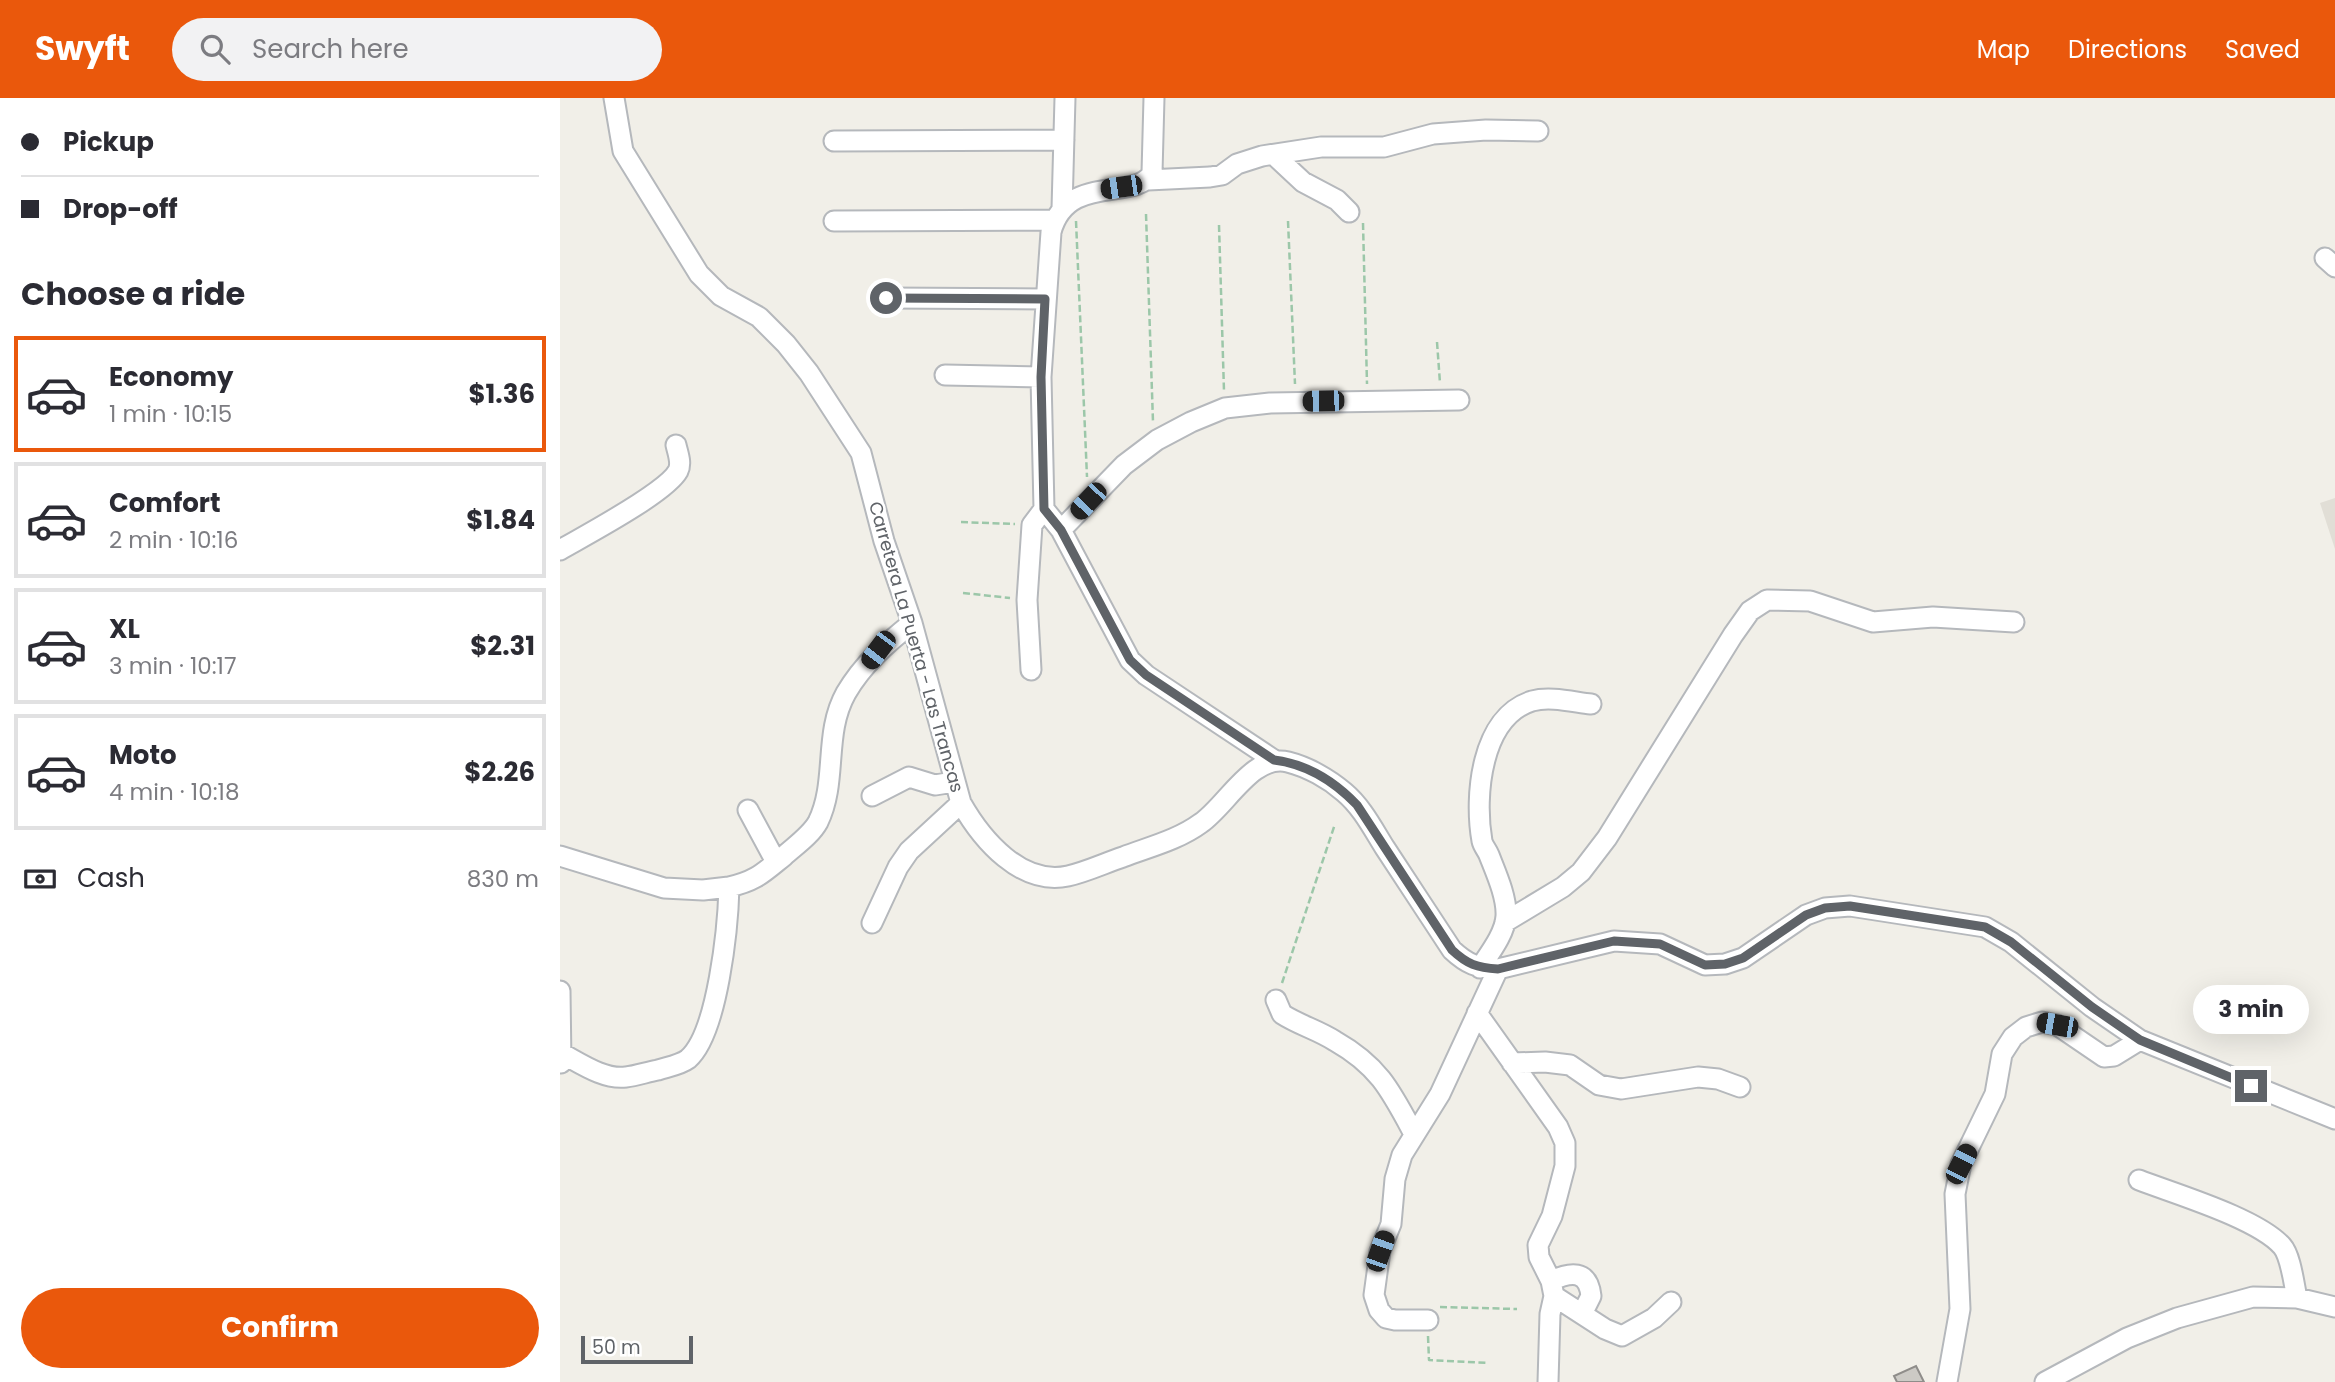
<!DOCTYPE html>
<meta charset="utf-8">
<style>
body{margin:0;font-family:Poppins,sans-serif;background:#f2f2f3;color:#2b2b33;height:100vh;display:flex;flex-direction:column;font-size:26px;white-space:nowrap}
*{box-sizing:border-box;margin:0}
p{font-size:23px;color:#7c7c81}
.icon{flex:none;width:38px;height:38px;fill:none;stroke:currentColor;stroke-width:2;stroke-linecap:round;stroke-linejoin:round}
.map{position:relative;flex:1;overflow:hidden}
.details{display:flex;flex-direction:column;background:#fff;width:560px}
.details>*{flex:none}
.top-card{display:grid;align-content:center;height:154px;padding:0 21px;background:#fff}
.scale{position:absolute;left:21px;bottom:18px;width:112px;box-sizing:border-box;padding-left:7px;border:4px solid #5f6368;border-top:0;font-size:19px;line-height:24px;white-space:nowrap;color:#5f6368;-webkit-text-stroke:5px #fff;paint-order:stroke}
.end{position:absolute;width:32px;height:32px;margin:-16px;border:9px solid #5f6368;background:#fff;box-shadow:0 0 0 4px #fff}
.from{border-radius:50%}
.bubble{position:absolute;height:49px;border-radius:24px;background:#fff;box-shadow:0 7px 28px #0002;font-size:23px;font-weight:700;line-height:49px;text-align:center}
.car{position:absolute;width:21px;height:42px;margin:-21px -10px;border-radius:9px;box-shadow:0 0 5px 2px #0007;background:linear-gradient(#222 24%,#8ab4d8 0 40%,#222 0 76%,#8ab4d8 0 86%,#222 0)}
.top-card b{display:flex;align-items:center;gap:24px;height:66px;font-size:26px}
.top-card b+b{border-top:2px solid #e1e1e2}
.top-card i{width:18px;height:18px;background:#2b2b33}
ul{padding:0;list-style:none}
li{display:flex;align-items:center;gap:21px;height:116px;margin:0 14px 10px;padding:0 7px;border:4px solid #e1e1e2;border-radius:0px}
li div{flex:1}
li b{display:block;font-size:26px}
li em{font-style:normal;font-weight:700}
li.selected{border-color:#ea580c}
li>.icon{width:63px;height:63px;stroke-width:1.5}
h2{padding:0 21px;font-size:32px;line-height:84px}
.pay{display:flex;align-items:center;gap:18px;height:77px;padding:0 21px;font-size:26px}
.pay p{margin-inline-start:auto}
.primary-button{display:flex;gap:14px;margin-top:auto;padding:14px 21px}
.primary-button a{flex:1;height:80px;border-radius:42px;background:#ea580c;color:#fff;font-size:28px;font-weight:700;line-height:80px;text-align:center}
header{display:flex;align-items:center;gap:42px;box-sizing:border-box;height:98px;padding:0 35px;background:#ea580c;color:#fff}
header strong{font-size:33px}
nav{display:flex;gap:38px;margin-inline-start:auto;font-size:24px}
.search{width:490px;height:63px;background:#f2f2f3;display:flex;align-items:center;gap:18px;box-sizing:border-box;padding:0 24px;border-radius:38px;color:#7c7c81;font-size:26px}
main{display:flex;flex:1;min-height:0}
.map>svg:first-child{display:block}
</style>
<header>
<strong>Swyft</strong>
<div class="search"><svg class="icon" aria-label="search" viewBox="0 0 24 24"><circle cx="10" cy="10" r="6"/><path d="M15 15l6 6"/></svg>Search here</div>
<nav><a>Map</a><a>Directions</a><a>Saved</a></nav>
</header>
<main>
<section class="details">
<div class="top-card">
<b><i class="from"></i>Pickup</b>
<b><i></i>Drop-off</b>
</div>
<h2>Choose a ride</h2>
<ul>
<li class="selected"><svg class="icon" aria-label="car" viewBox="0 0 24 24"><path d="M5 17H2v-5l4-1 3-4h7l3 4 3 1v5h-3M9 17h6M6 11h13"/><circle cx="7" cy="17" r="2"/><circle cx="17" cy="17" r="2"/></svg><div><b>Economy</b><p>1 min · 10:15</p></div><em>$1.36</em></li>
<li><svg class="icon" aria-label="car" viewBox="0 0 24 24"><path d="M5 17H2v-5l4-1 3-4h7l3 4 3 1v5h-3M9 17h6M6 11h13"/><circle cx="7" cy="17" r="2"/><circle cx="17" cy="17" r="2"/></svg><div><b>Comfort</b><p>2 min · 10:16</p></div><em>$1.84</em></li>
<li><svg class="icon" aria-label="car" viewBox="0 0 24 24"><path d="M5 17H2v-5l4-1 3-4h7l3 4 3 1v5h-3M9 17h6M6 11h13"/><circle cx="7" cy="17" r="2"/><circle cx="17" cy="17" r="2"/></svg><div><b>XL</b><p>3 min · 10:17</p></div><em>$2.31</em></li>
<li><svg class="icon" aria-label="car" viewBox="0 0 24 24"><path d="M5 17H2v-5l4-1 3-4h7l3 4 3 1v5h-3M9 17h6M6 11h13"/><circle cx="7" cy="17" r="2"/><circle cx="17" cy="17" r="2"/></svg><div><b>Moto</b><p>4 min · 10:18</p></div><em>$2.26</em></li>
</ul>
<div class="pay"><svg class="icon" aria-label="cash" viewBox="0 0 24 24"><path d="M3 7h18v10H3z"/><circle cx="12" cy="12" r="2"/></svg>Cash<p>830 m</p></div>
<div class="primary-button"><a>Confirm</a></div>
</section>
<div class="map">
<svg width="1775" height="1284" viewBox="0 0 1775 1284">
<rect width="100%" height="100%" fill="#f1efe8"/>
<path fill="#e1ded6" d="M1775 400V451L1760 405Z"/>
<path fill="#cccac5" stroke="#8f8d8a" stroke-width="2" d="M1356 1268 1364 1284H1337L1334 1278Z"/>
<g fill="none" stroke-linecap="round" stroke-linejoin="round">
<defs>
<path id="minor" d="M54 0 63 53 139 176 161 198 199 219 226 246 249 275 301 355 324 443 352 525 401 705C422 742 461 788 508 778 526 774 545 765 563 759 589 749 618 742 641 725 667 707 693 655 728 664 748 669 769 681 784 694 802 709 813 731 825 750 847 784 870 818 892 852 907 866 917 870 938 871L1054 843 1100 846 1145 867 1165 866 1183 860 1246 817 1265 810 1290 808 1425 829 1451 844 1532 909 1580 942 1775 1021
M594 0 592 75C576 104 507 74 491 134L481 279 484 411 501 432 570 562 586 577 714 662
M274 43 504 42
M714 57 743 84 777 102 789 114
M588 82 650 79 662 77 677 66 702 58 761 49H824L873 36 926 32 978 33
M502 111 505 0
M274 123 494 122
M1765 160 1775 169
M326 200 485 201
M385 277 481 279
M501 432 564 367 597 342 631 324 665 310 710 305 899 302
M0 452C24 438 106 395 118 373 122 365 118 356 116 347
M471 572 467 502 472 427 484 411
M312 698 349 679 375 687 394 684
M188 712 216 764
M0 758 104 790 143 792 169 789
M945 824 1003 789 1021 774 1047 740 1173 537 1190 513 1207 502 1250 503 1313 524 1373 519 1454 524
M312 825 338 769 349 753 401 705
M920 870C929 856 945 836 946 818 947 799 936 775 929 757 927 752 923 748 922 743 914 698 921 619 972 603 990 598 1013 604 1031 606
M0 893 1 965
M716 902 722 916C739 927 758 932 775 943 819 968 831 993 854 1036
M917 915 998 1029 1005 1045V1068L992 1118 978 1147 979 1159 991 1183 994 1198 990 1216 988 1284
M1 955C20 965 44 982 66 979 76 978 87 974 98 972 107 969 120 967 128 961 158 935 168 828 169 789 196 783 203 775 224 758 235 748 251 737 258 724 278 683 263 636 286 595 303 566 327 545 352 525
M952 965 985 964 1010 967 1039 987 1061 991 1138 979 1158 981 1180 989
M1579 1082C1615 1096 1697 1120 1722 1148 1731 1158 1734 1187 1737 1200
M991 1183C1010 1174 1028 1171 1031 1198L1022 1216
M994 1198 1045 1231 1062 1238 1094 1220 1111 1204
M868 1222H835L826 1220 819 1212 814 1197 820 1153 831 1126 835 1081 842 1057 880 996 938 871
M1387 1284 1400 1211 1395 1096 1401 1066 1435 996 1442 956 1453 939 1466 929 1482 924 1497 927 1544 959 1554 958 1580 942
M1485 1284 1567 1240 1617 1220 1693 1199 1737 1200 1775 1209"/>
</defs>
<use href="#minor" stroke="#b5b8bc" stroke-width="23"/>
<path stroke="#9cc7a9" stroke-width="2.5" stroke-dasharray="7 3.5" stroke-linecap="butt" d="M586 116 593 324
M516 123 527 379
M728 123 735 286
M803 125 807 286
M659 127 664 293
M877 244 880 285
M401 424 455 426
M403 495 450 500
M722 885 775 726
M880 1209 957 1211
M868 1238 869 1262 928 1265"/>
<use href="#minor" stroke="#fff" stroke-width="19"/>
</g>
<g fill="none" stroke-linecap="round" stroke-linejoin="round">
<path stroke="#5f6368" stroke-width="9" d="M326 200 485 201 481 279 484 411 501 432 570 562 586 577 714 662C747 666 775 684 797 707L892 852C907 866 917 870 938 871L1054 843 1100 846 1145 867 1165 866 1183 860 1246 817 1265 810 1290 808 1425 829 1451 844 1532 909 1580 942 1691 988"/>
</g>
<g text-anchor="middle" stroke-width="5" stroke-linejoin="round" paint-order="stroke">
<g font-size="18" fill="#5f6368" stroke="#fff">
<text transform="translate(356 549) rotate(74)" y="6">Carretera La Puerta - Las Trancas</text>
</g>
</g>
</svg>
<div class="scale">50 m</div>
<i class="end from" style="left:326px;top:200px"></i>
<i class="end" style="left:1691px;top:988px"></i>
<div class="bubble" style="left:1633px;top:887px;width:116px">3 min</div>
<i class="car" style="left:561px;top:89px;rotate:262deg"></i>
<i class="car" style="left:763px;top:303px;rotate:269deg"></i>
<i class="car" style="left:528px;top:403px;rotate:223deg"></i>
<i class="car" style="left:318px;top:552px;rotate:217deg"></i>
<i class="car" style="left:1497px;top:927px;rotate:280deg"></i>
<i class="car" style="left:1401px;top:1066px;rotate:27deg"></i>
<i class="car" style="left:820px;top:1153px;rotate:19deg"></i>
</div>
</main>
